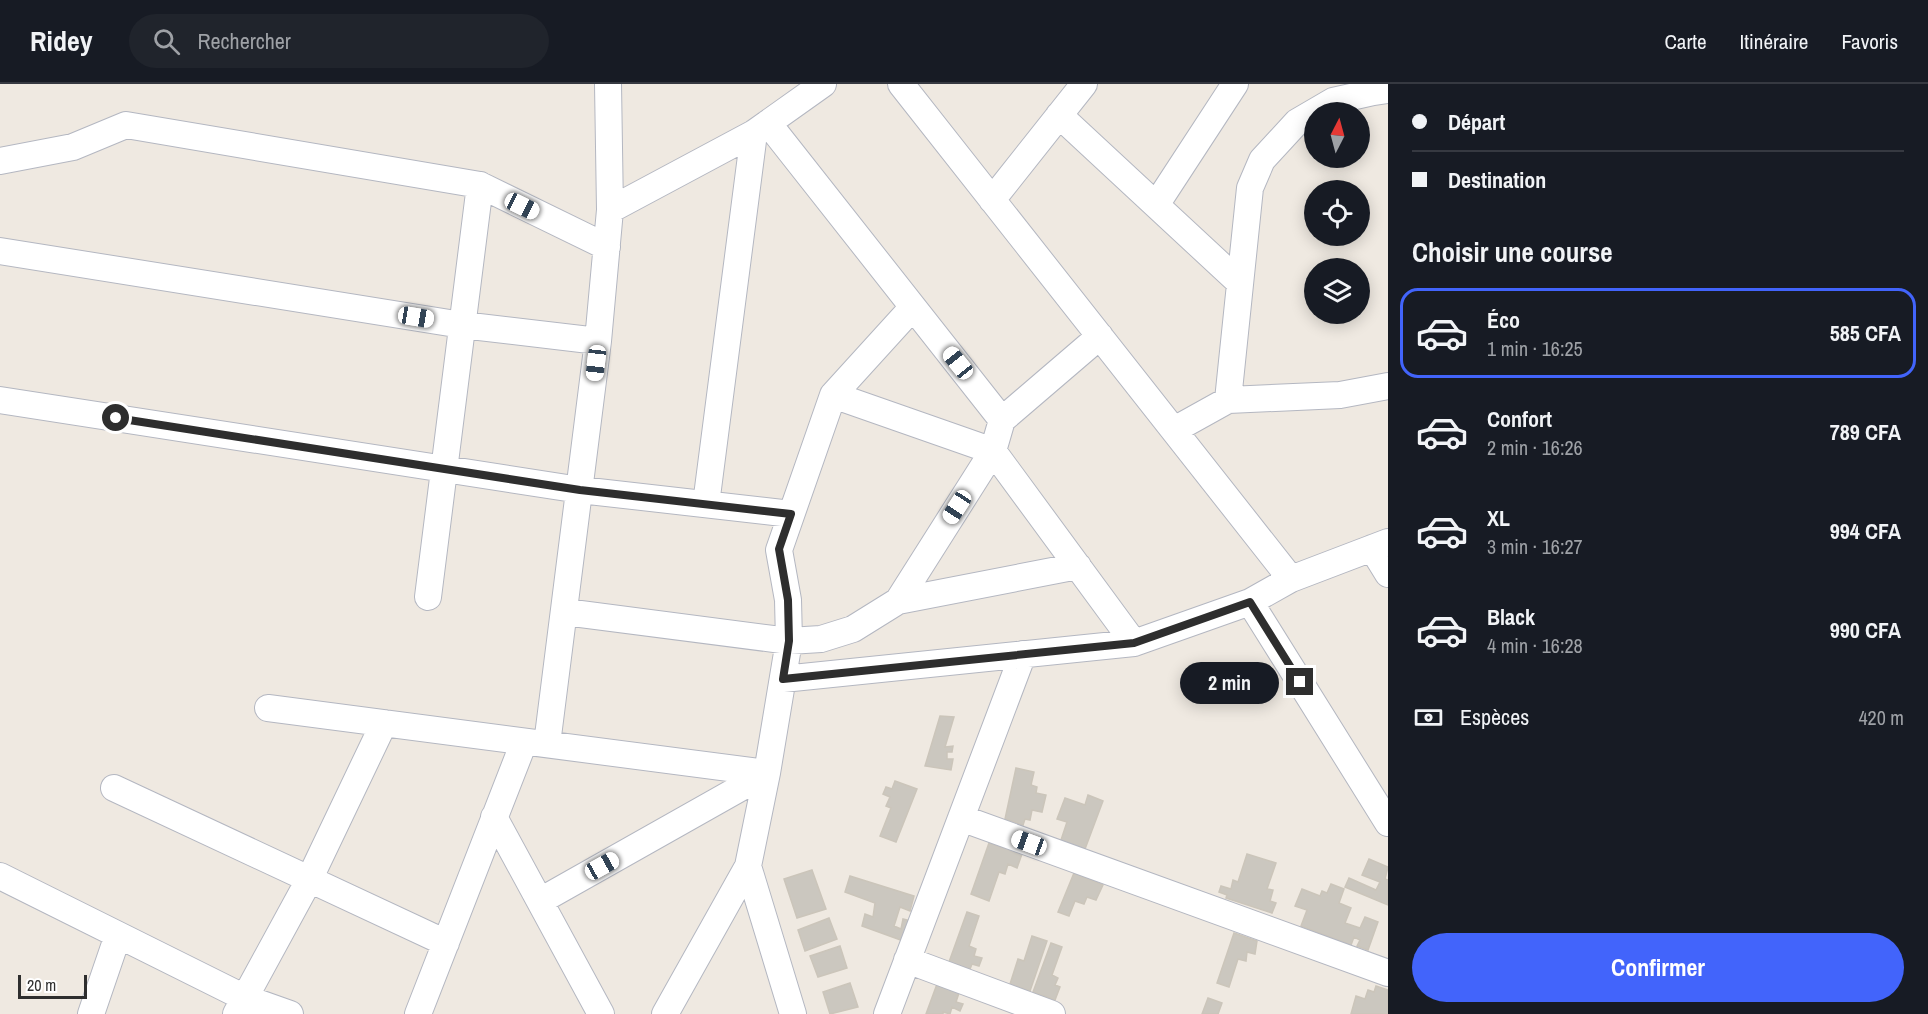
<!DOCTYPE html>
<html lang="fr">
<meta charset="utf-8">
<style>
body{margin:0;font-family:"Archivo Narrow",sans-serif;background:#20242c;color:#f1f3f6;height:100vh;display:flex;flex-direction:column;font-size:22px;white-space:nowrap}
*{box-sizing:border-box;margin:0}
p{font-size:20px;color:#9ea1a6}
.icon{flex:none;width:33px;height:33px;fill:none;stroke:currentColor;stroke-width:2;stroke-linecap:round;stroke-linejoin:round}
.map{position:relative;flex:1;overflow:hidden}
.sheet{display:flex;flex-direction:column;background:#171b24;width:540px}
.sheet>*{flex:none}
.top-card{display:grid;align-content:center;height:132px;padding:0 24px;background:#171b24}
.needle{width:39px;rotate:6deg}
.tools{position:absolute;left:1304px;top:18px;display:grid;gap:12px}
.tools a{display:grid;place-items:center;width:66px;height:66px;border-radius:50%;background:#171b24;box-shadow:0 3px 15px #0003;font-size:30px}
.scale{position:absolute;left:18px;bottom:15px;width:69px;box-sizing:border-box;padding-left:6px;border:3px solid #2e2e2e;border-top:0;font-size:16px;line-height:21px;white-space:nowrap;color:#2e2e2e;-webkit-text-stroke:4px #fff;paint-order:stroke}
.end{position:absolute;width:27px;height:27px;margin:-14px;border:8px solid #2e2e2e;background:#fff;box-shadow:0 0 0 3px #fff}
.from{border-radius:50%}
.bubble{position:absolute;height:42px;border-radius:21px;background:#171b24;box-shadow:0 3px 15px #0003;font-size:20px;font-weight:700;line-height:42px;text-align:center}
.car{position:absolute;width:18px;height:36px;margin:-18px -9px;border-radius:8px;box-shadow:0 0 4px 2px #0007;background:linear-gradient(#fff 24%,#345 0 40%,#fff 0 76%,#345 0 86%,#fff 0)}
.top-card b{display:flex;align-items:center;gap:21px;height:57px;font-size:22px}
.top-card b+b{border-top:2px solid #363941}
.top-card i{width:15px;height:15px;background:#f1f3f6}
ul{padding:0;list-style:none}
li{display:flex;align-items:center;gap:18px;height:90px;margin:0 12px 9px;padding:0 12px;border:3px solid transparent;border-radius:18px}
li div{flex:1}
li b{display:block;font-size:22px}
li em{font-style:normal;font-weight:700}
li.active{border-color:#4264fb}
li>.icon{width:54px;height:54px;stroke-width:1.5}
h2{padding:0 24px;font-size:27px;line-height:72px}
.pay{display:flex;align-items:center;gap:15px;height:66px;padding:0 24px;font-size:22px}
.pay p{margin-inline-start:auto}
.primary-button{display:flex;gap:12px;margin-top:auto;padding:12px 24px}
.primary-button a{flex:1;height:69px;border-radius:36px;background:#4264fb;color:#fff;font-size:24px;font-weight:700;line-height:69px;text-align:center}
header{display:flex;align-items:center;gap:36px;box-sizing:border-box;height:84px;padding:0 30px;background:#171b24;border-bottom:2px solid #363941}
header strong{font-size:28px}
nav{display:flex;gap:33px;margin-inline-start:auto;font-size:21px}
.search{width:420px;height:54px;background:#20242c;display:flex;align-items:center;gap:15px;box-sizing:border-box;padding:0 21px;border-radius:33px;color:#9ea1a6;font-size:22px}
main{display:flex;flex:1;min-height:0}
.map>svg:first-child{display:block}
</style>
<header>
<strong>Ridey</strong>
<div class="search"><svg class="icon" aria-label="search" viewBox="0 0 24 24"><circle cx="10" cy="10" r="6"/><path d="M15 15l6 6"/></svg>Rechercher</div>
<nav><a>Carte</a><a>Itinéraire</a><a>Favoris</a></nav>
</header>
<main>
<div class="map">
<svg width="1388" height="930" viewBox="0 0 1388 930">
<rect width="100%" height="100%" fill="#efe9e1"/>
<path fill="#cbc7bf" stroke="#cbc5ba" stroke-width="1.5" d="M940 632 954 633 945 663 953 662 952 668H947V675H953L951 686 925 682Z
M1016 684 1034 688 1031 701 1037 703 1036 709 1046 711 1042 728 1032 726 1030 736 1025 735 1023 741 1005 735Z
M895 697 917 705 896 758 880 752 891 724 886 722 890 713 883 710 886 703 892 705Z
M1088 711 1103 717 1085 765 1061 756 1067 738 1057 735 1065 714 1085 721Z
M989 759 1022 770 1017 784 1008 780 1005 790 999 788 989 817 971 810Z
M1247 770 1276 779 1267 805 1273 806 1270 817 1276 819 1272 829 1226 814 1227 811 1219 808 1221 802 1231 805 1233 796 1238 798Z
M1369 775 1388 783 1385 795 1388 796V821L1345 803 1349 794 1376 806 1380 798 1362 791Z
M812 786 826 825 797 834 784 795Z
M1074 789 1103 801 1096 816 1087 813 1084 820 1075 817 1069 832 1058 828Z
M850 792 914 812 910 827 900 823 894 842 901 845 903 835 911 837 906 858 862 842 865 830 873 833 875 819 845 808Z
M1331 800 1344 805 1339 819 1351 824 1345 839 1360 844 1365 833 1378 838 1368 866 1357 862 1360 856 1354 853 1351 861 1301 842 1307 826 1295 822 1302 805 1320 812 1322 807 1327 809Z
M967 828 979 832 969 862 976 865 974 872 982 874 979 882 972 880 970 885 949 878Z
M829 834 837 855 805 867 798 846Z
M1234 849 1257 857 1255 870 1247 868 1246 877 1238 875 1229 903 1217 899Z
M1032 852 1047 857 1030 907 1010 900 1018 875 1024 877Z
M1051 859 1062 863 1052 891 1058 894 1055 901 1060 903 1055 916 1033 908Z
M840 862 847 884 818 893 810 872Z
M850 899 858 923 830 930 823 908Z
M937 900 959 909 956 918 963 920 960 927 952 923 950 930 943 928V930H926Z
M1376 902 1388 906V930H1351L1356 912 1365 915 1368 906 1374 908Z
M1208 914 1222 919 1218 930H1202Z"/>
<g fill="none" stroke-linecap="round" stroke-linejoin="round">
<defs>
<path id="minor" d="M901 0 1291 495
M1059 31 1240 199
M768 39 1002 336
M0 77 73 63 126 41 480 101 607 163
M992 116 1084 0
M1156 121 1235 0
M610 126 754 49 823 0
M0 167 462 241 598 257
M833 311 993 367 1134 559
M0 316 580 406 791 430
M1228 316 1250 104 1262 76 1297 38 1333 17 1373 8 1388 6
M1174 346 1228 316 1340 311 1388 302
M706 420 754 49
M1372 464 1388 490
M428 513 480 101
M898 517 993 367 1002 336 1100 252
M1250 518 1388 739
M565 528 789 557 821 555 853 545 898 517 1078 482
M783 595 1134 559 1250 518 1291 495 1388 458
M268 624 767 689
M547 660 598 257 610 126 608 0
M114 704 446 859
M494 733 601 930
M961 734 1388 889
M748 782 793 930
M0 792 245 914 290 930
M540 817 767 689
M907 876 1052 930
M91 930 118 851
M236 930 309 796 384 639
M418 930 524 658
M665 930 748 782 767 689 789 557 788 516 779 466 833 311 913 223
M887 930 1023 570"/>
</defs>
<use href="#minor" stroke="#b4b7c1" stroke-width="28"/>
<use href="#minor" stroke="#fff" stroke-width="26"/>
</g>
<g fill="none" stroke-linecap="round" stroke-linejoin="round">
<path stroke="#2e2e2e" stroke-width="8" d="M116 334 580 406 791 430 779 465 788 516 789 557 783 595 1134 559 1250 518 1300 598"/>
</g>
</svg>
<div class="tools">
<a><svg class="needle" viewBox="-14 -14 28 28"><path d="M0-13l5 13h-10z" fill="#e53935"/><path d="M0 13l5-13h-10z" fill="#9ea1a6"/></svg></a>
<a><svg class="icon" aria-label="locate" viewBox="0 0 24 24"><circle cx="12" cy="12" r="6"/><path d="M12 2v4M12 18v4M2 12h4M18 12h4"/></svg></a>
<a><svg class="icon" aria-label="layers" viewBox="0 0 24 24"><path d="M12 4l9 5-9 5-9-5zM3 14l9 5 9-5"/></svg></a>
</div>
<div class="scale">20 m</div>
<i class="end from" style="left:116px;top:334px"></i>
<i class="end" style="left:1300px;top:598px"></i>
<div class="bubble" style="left:1180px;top:578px;width:99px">2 min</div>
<i class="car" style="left:522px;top:122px;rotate:116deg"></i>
<i class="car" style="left:416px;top:233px;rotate:99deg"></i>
<i class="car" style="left:596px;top:279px;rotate:187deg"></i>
<i class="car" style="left:958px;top:279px;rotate:321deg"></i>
<i class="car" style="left:957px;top:423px;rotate:213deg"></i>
<i class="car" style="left:1029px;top:759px;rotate:290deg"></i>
<i class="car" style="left:602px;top:782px;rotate:61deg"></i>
</div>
<section class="sheet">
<div class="top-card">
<b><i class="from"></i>Départ</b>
<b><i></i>Destination</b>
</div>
<h2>Choisir une course</h2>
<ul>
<li class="active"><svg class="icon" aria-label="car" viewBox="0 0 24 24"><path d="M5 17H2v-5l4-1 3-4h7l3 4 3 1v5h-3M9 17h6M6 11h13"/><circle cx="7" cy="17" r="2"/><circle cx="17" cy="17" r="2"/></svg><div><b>Éco</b><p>1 min · 16:25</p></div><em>585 CFA</em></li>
<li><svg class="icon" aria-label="car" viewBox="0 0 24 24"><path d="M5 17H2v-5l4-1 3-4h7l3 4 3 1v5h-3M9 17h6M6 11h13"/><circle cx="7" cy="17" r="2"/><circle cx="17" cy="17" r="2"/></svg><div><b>Confort</b><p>2 min · 16:26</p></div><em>789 CFA</em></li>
<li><svg class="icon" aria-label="car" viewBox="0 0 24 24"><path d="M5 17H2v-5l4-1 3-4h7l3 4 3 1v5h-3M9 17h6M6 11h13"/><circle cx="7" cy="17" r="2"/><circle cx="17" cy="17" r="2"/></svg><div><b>XL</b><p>3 min · 16:27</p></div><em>994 CFA</em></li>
<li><svg class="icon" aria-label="car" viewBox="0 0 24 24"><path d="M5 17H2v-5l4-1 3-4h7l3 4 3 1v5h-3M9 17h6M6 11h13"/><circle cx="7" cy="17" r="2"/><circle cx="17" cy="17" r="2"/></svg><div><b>Black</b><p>4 min · 16:28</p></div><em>990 CFA</em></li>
</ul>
<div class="pay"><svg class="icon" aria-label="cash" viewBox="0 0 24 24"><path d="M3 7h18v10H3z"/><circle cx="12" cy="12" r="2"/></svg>Espèces<p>420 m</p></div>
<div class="primary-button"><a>Confirmer</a></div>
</section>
</main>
